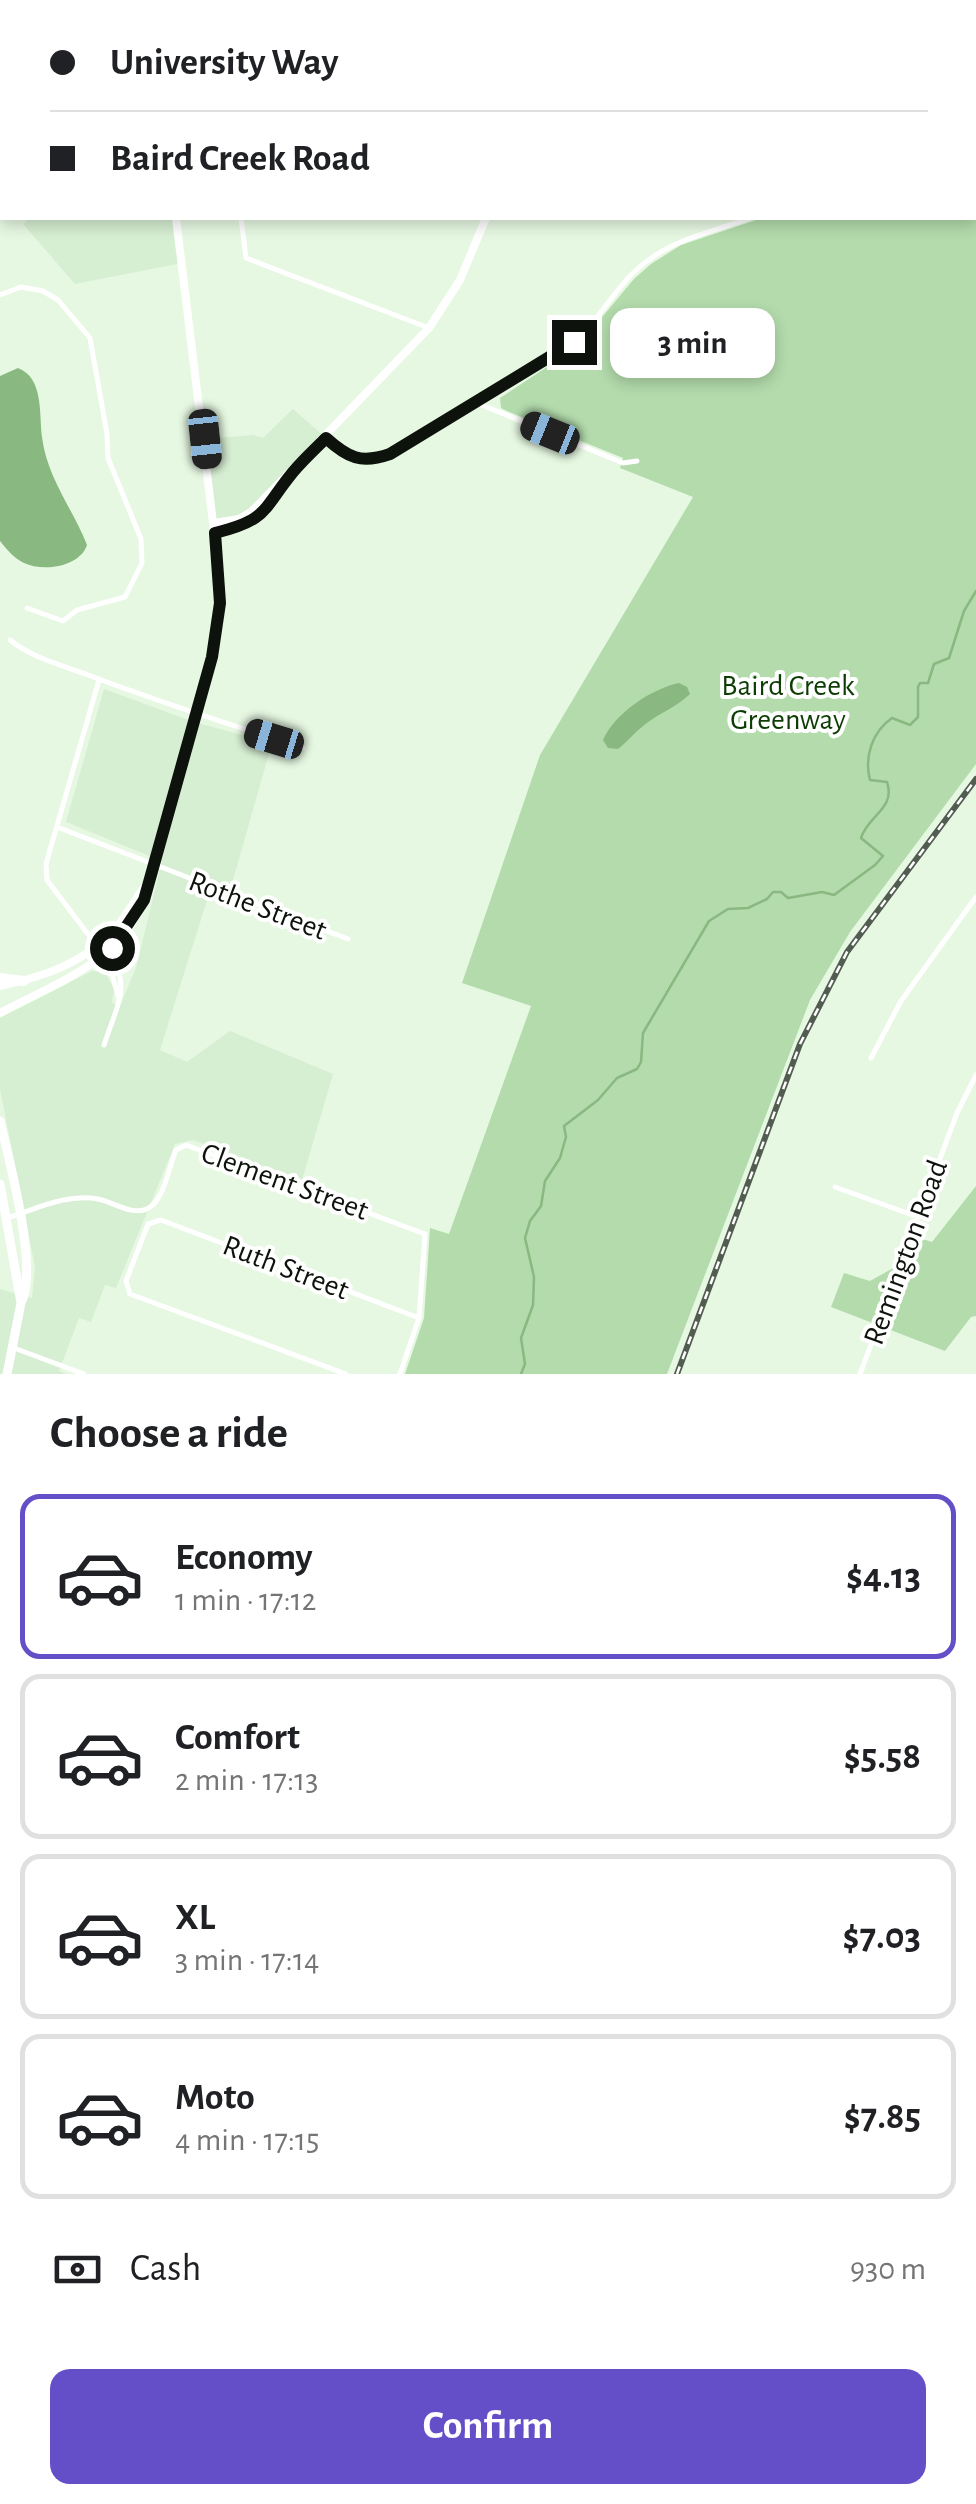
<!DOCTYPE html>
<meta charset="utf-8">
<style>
body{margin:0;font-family:"Alegreya Sans",sans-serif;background:#f2f2f2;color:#202124;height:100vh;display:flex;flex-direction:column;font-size:38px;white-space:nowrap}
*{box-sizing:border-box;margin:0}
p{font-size:32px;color:#757577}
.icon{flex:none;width:55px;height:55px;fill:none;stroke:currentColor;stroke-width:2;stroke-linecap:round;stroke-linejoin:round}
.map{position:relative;height:1374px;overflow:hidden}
.drawer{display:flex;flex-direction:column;background:#fff;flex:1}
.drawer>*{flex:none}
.top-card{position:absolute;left:0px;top:0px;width:978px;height:220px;box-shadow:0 5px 15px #0003;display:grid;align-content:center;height:220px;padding:0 50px;background:#fff}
.end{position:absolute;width:45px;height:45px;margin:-22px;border:12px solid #0d130c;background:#fff;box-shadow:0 0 0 5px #fff}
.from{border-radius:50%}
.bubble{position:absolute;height:70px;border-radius:20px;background:#fff;box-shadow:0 5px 15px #0003;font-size:32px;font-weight:700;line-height:70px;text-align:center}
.car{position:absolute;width:30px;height:60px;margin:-30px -15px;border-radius:12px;box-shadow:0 0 8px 2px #0007;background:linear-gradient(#222 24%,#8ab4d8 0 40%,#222 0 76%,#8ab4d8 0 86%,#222 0)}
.top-card b{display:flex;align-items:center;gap:35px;height:95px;font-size:38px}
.top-card b+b{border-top:2px solid #e0e0e0}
.top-card i{width:25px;height:25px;background:#202124}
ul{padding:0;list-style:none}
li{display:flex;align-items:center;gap:30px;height:165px;margin:0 20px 15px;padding:0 30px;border:5px solid #e0e0e0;border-radius:20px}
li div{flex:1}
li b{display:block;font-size:38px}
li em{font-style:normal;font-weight:700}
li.on{border-color:#654fc8}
li>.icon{width:90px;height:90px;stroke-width:1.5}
h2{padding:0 50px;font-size:45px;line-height:120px}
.pay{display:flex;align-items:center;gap:25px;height:110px;padding:0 50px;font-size:38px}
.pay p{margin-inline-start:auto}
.button{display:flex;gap:20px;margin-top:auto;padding:20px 50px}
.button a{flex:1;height:115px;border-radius:20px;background:#654fc8;color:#fff;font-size:40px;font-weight:700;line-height:115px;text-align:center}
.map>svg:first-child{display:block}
</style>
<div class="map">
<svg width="976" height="1374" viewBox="0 0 976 1374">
<rect width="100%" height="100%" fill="#e6f8e2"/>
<path fill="#d6eed2" d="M30 218H176L182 263 75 284 23 224Z
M293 409 326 438 251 512 214 523 205 439 253 435 263 438Z
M104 689 194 722 272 743 231 887 213 881 160 1050 187 1062 230 1031 333 1074 302 1180 193 1140 175 1144 116 1288 105 1285 91 1322 79 1318 59 1371 66 1374H0V1289L32 1298 35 1267 0 1089V1018L92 971 105 972 114 989 112 1003 120 1006 136 968 162 861 66 822Z"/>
<path fill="#b3dbac" d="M976 150V764L850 932 810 1000 667 1374H405L424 1318 430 1228 449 1234 531 1006 462 983 540 755 693 497 620 468 623 458 507 411 501 408 500 398 577 347 634 279 651 264 681 245 762 218H975Z
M976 1186V1316L971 1317 945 1351 831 1307 844 1273 870 1281 906 1261 916 1237 932 1242Z"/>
<path fill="#89b880" d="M18 368C44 378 39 414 42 437 47 478 73 509 87 545 80 567 43 572 24 563 14 558 7 550 0 541V376Z
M679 683 687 687 690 694C677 707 657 714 643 726 634 733 627 742 618 749L608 748 603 740C615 713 651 689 679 683Z"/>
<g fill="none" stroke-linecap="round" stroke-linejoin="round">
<path stroke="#89b880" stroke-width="2.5" d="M521 1374 525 1364 521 1338 533 1305 534 1277 525 1238 530 1221 541 1206 545 1181 560 1158 566 1137 564 1126 598 1100 617 1078 637 1069 641 1062 643 1033 709 921 728 909 748 908 767 899 773 892H781L788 898 822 892 834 895 875 865 883 856 861 838C868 815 896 809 887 782L870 780C864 757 872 732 892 718L910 725 918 717V687L920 683H928L934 664 949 658 964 611 976 591"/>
<path stroke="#fff" stroke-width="5" d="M975 146H976
M241 218 246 258 429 328
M0 295 21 287 43 291 58 300 90 338 107 434 108 458 141 539 142 563 125 597 77 610 63 621 27 608
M477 403 623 463 637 461
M326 438C355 464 366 465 401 449L574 342C596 323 610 297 630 276 665 240 706 234 750 218
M10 640C32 658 62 665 88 675 159 702 231 725 303 748
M57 827 348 939
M101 943C135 981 118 1002 104 1045
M97 946 47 880 46 864 99 680
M94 948 113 977 118 996
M871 1058 901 1001 976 897
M835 1187 918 1217
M7 1218C36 1209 67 1193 98 1199 114 1202 135 1218 150 1207 165 1197 169 1166 176 1150L186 1145 425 1234 419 1318 400 1374
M14 1348 84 1374
M346 1374 130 1294 126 1281 148 1224 161 1220 419 1318
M860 1374 957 1113 976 1075"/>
<path stroke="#fff" stroke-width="8" d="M147 0 148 2
M650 2 652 0
M214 523 239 519 251 512 429 328 460 280 486 218
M215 533 258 518 289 478
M0 986C46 976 88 962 119 924 129 912 136 897 146 885
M0 1013C56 983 120 963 145 898 165 789 224 684 219 572L176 218"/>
<path stroke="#fff" stroke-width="9" d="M0 1121C9 1160 39 1269 21 1303
M0 1184 21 1303 7 1374"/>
<path stroke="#fff" stroke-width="10" d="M173 2 195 0
M266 2 273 0
M363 2 370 0
M0 17H2
M0 129 2 128
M0 168 2 166
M0 182 2 180
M0 978 24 981"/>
<defs>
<path id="rail" d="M677 1374 800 1044 847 952 976 779"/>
</defs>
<use href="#rail" stroke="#535c51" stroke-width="6"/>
<use href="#rail" stroke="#fff" stroke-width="2.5" stroke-dasharray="8" stroke-linecap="butt"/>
</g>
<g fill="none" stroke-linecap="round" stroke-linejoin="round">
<path stroke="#0d130c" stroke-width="12" d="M112 948 144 900 212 657 220 603 215 533C268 520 262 510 293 472 303 460 315 449 326 438 348 458 361 464 390 454L574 342"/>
</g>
<g text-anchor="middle" stroke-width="8" stroke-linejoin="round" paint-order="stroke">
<g font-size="30" fill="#0d3d04" stroke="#fff">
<text x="788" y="695">Baird Creek<tspan x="788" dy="34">Greenway</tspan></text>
</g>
<g font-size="30" fill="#0d130c" stroke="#fff">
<text transform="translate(258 905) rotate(21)" y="10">Rothe Street</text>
<text transform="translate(285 1181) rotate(20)" y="10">Clement Street</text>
<text transform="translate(905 1252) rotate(-70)" y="10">Remington Road</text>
<text transform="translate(286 1267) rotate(21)" y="10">Ruth Street</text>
</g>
</g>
</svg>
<i class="end from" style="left:112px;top:948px"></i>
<i class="end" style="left:574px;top:342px"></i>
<div class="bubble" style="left:610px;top:308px;width:165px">3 min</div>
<i class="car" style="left:550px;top:433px;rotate:292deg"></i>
<i class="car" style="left:205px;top:439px;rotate:174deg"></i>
<i class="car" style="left:274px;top:739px;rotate:287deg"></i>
<div class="top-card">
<b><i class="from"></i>University Way</b>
<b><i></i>Baird Creek Road</b>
</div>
</div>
<section class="drawer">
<h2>Choose a ride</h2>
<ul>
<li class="on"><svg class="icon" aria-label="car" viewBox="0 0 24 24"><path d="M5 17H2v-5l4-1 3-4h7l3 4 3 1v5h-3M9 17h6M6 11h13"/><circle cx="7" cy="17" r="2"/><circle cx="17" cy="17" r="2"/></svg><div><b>Economy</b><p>1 min · 17:12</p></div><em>$4.13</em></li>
<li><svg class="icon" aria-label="car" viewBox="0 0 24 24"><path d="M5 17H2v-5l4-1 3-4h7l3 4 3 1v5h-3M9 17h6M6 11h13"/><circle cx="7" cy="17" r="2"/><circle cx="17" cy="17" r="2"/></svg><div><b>Comfort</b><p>2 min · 17:13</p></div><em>$5.58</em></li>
<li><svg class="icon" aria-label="car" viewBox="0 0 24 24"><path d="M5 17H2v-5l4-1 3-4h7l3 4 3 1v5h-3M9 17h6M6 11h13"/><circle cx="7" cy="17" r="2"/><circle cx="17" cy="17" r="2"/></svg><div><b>XL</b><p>3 min · 17:14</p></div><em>$7.03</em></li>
<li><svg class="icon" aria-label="car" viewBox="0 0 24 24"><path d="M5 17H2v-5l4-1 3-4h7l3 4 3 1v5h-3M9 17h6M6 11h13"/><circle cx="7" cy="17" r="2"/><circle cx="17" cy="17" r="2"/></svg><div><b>Moto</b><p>4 min · 17:15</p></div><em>$7.85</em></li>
</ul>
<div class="pay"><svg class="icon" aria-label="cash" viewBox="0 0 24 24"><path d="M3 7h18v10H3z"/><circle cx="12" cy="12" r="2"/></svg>Cash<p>930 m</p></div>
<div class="button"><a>Confirm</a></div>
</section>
